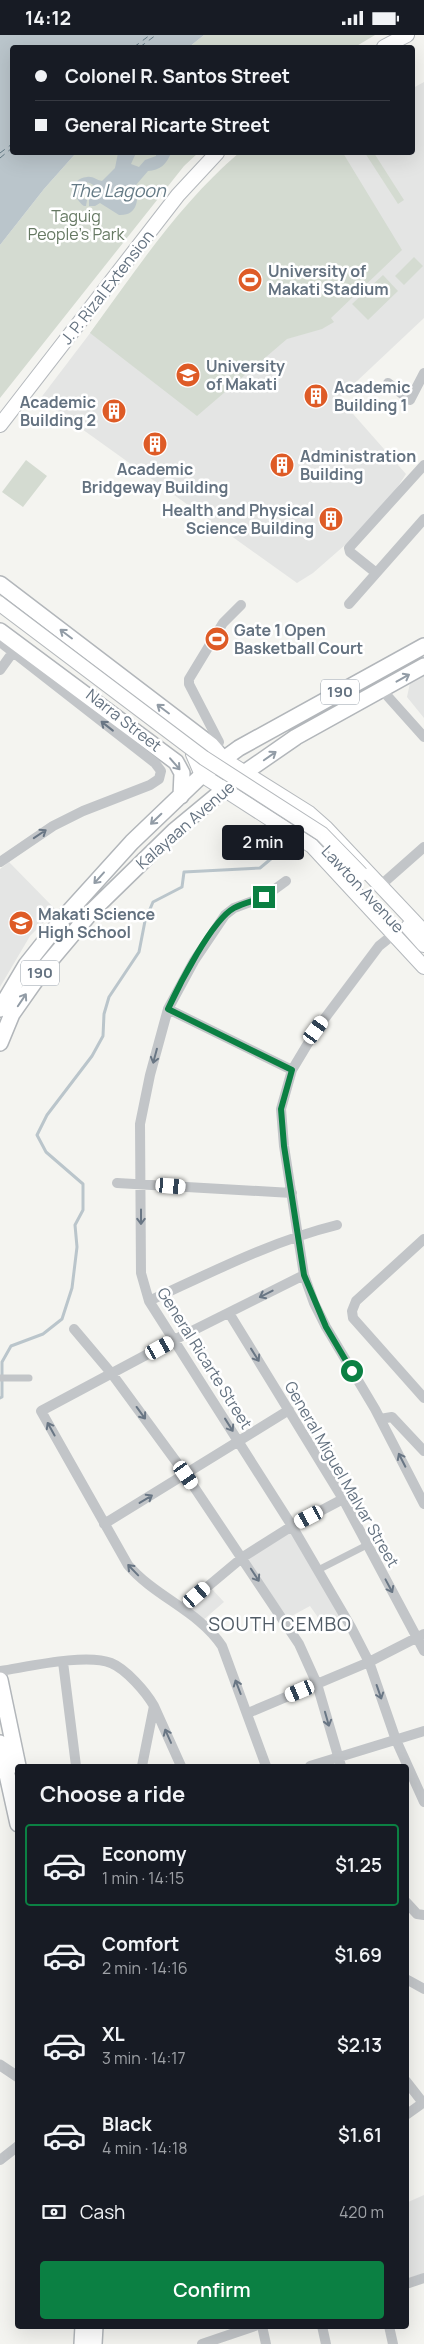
<!DOCTYPE html>
<meta charset="utf-8">
<style>
body{margin:0;font-family:Manrope,sans-serif;background:#20242c;color:#f1f3f6;height:100vh;display:flex;flex-direction:column;font-size:19px;white-space:nowrap}
*{box-sizing:border-box;margin:0}
p{font-size:16px;color:#9ea1a6}
.icon{flex:none;width:28px;height:28px;fill:none;stroke:currentColor;stroke-width:2;stroke-linecap:round;stroke-linejoin:round}
.map{position:relative;flex:1;overflow:hidden}
.panel{position:absolute;left:15px;top:1729px;width:394px;height:565px;display:flex;flex-direction:column;background:#171b24;border-radius:5px;box-shadow:0 5px 20px #0002}
.panel>*{flex:none}
.guide{position:absolute;left:10px;top:10px;width:405px;height:110px;border-radius:5px;box-shadow:0 5px 20px #0002;display:grid;align-content:center;height:110px;padding:0 25px;background:#171b24}
.end{position:absolute;width:22px;height:22px;margin:-11px;border:6px solid #0b8043;background:#fff;box-shadow:0 0 0 2px #fff}
.from{border-radius:50%}
.bubble{position:absolute;height:35px;border-radius:5px;background:#171b24;box-shadow:0 5px 20px #0002;font-size:16px;font-weight:600;line-height:35px;text-align:center}
.car{position:absolute;width:15px;height:30px;margin:-15px -8px;border-radius:6px;box-shadow:0 0 4px 1px #0007;background:linear-gradient(#fff 24%,#345 0 40%,#fff 0 76%,#345 0 86%,#fff 0)}
.guide b{display:flex;align-items:center;gap:18px;height:48px;font-size:19px}
.guide b+b{border-top:1px solid #363941}
.guide i{width:12px;height:12px;background:#f1f3f6}
ul{padding:0;list-style:none}
li{display:flex;align-items:center;gap:15px;height:82px;margin:0 10px 8px;padding:0 15px;border:2px solid transparent;border-radius:5px}
li div{flex:1}
li b{display:block;font-size:19px}
li em{font-style:normal;font-weight:600}
li.active{border-color:#0b8043}
li>.icon{width:45px;height:45px;stroke-width:1.5}
h2{padding:0 25px;font-size:22px;line-height:60px}
.pay{display:flex;align-items:center;gap:12px;height:55px;padding:0 25px;font-size:19px}
.pay p{margin-inline-start:auto}
.cta{display:flex;gap:10px;margin-top:auto;padding:10px 25px}
.cta a{flex:1;height:58px;border-radius:5px;background:#0b8043;color:#fff;font-size:20px;font-weight:600;line-height:58px;text-align:center}
.status{display:flex;justify-content:space-between;align-items:center;height:35px;padding:0 25px;background:#171b24;direction:ltr}
.status svg{height:14px;fill:currentColor}
.map>svg:first-child{display:block}
</style>
<div class="status"><b>14:12</b><svg viewBox="0 0 49 12"><path d="M0 12V9h3v3zM5 12V6h3v6zM10 12V3h3v9zM15 12V0h3v12zM26 1h20v11H26zM47 4h2v5h-2z"/></svg></div>
<div class="map">
<svg width="424" height="2309" viewBox="0 0 424 2309">
<rect width="100%" height="100%" fill="#f4f4f0"/>
<path fill="#e4e5e4" d="M424 47V283L339 363 406 439 395 456 353 503 313 538 297 548 40 364 186 172 221 134 239 118H412L413 53Z
M424 640V683L407 662 410 648Z
M9 827 56 875 30 901 0 952V834Z
M291 1496 342 1581 324 1591 310 1571 288 1583 244 1522Z
M211 1553 224 1567 202 1586 191 1574Z
M424 2160V2238L406 2244V2168Z"/>
<path fill="#d4dbd1" d="M204 0H375L355 12H189Z
M76 118H198L184 131 0 363V210L44 154Z
M239 118H343L402 215 331 283 334 287 322 294 287 304 197 381 90 298C136 235 180 168 239 118Z
M365 118H374L404 165 398 169Z
M414 222 423 231 404 250 395 241Z
M383 240 398 256 368 285 352 269Z
M26 425 47 441 23 472 2 457Z"/>
<path fill="#bac5cb" d="M0 0H204L189 12H12V118H76L44 154 0 210Z
M118 118H136L131 129 139 132 145 125 156 121V118H171C166 130 160 135 148 136L136 150C139 164 138 181 119 180L100 168 95 171H89V164L95 160C97 152 92 146 83 148L79 153 81 162 87 165 86 171H84C73 163 68 144 87 142 93 141 96 145 102 146L115 133Z"/>
<g fill="none" stroke-linecap="round" stroke-linejoin="round">
<path stroke="#bac5cb" stroke-width="3" d="M0 1363 2 1362V1327L11 1311 43 1299 62 1284 72 1253 77 1212 75 1190 83 1175V1149L46 1117 37 1100 47 1080 92 1021 103 1001 104 979 109 962 139 917 145 886 153 867 182 852 184 837 260 833 290 808"/>
<path stroke="#647a85" stroke-width="1" stroke-dasharray="6 5" stroke-linecap="butt" d="M134 12 150 0
M140 12 156 0
M0 118 12 109
M0 123 12 113"/>
<defs>
<path id="secondary" d="M384 12 407 0
M0 390 178 160 217 118
M193 719 202 740 312 811 424 932
M214 723 223 724 309 778 326 793 424 897
M408 892 424 910"/>
<path id="primary" d="M0 549 211 710 223 724
M0 596 176 727 182 738 181 761
M0 974 26 930 65 881 132 807 202 740 239 713 424 611
M0 1008 12 979 45 932 93 875 174 796 244 738 296 702 424 631
M0 1645 18 1731
M0 1708 18 1789
M82 2309 83 2291
M94 2309 95 2291"/>
</defs>
<use href="#secondary" stroke="#b4b8bc" stroke-width="16"/>
<use href="#primary" stroke="#b2b6ba" stroke-width="18"/>
<path stroke="#c2c5c8" stroke-width="7" d="M0 1343H29
M318 1535 367 1510"/>
<path stroke="#c2c5c8" stroke-width="10" d="M388 348 410 365 424 338
M375 537 350 517 349 513 424 430
M349 569 424 484
M0 607 155 728 161 736 159 744 150 750 83 776 53 791 0 827
M0 635 13 617
M382 655 424 702
M216 714 219 707 189 649V644L223 588 241 570
M286 846 264 862 234 873 225 880 194 926 168 974 150 1040 140 1089 141 1238 149 1266 292 1491 351 1592 369 1627 396 1705 424 1767
M381 850 424 812
M394 899 379 911 316 995 292 1035 281 1074 284 1111 304 1240 314 1268 326 1292 375 1374 424 1469
M168 974 292 1035
M117 1148 292 1158
M424 1204 356 1266 352 1276 353 1283 424 1363
M149 1266C210 1238 272 1206 337 1190
M229 1278 343 1464 424 1616
M74 1294 112 1339 186 1440 299 1609 317 1649 341 1731
M380 1384 392 1382 424 1416
M104 1489 289 1375
M182 1573 243 1522 292 1491 343 1464
M63 1627 76 1731
M0 1636C27 1632 86 1618 111 1628 126 1634 146 1657 154 1671L142 1731
M154 1671 181 1731
M248 1678 369 1627 424 1599
M266 1731 222 1611C199 1576 155 1562 128 1530L41 1376 176 1304 304 1240
M310 1731 424 1696
M406 1867 417 1879 424 1880
M406 1944 424 1954
M406 2046 423 2068
M406 2080 424 2067
M0 2125 18 2111
M406 2249 424 2243
M262 2291 266 2309
M322 2291 326 2309
M389 2291 393 2309
M202 2309 255 2291"/>
<path stroke="#c2c5c8" stroke-width="11" d="M0 2030 18 2042"/>
<use href="#secondary" stroke="#fff" stroke-width="14"/>
<use href="#primary" stroke="#fff" stroke-width="15"/>
<defs>
<path id="secondary-bridge" d="M0 569 204 723 322 799 361 839"/>
</defs>
<use href="#secondary-bridge" stroke="#b4b8bc" stroke-width="16" stroke-linecap="butt"/>
<use href="#secondary-bridge" stroke="#fff" stroke-width="14"/>
</g>
<defs><path id="oneway-shaft" d="M-6 0H5M1.5-3L5.5 0L1.5 3" fill="none" stroke-width="1.6" stroke-linecap="round" stroke-linejoin="round" transform="scale(1.25)"/></defs>
<g stroke="#929ca6">
<use href="#oneway-shaft" transform="translate(66 599) rotate(-143)"/>
<use href="#oneway-shaft" transform="translate(403 643) rotate(-29)"/>
<use href="#oneway-shaft" transform="translate(163 674) rotate(-143)"/>
<use href="#oneway-shaft" transform="translate(270 721) rotate(-35)"/>
<use href="#oneway-shaft" transform="translate(175 729) rotate(49)"/>
<use href="#oneway-shaft" transform="translate(156 784) rotate(136)"/>
<use href="#oneway-shaft" transform="translate(99 843) rotate(132)"/>
<use href="#oneway-shaft" transform="translate(22 965) rotate(-56)"/>
</g>
<g stroke="#697684">
<use href="#oneway-shaft" transform="translate(107 691) rotate(-142)"/>
<use href="#oneway-shaft" transform="translate(40 799) rotate(-34)"/>
<use href="#oneway-shaft" transform="translate(155 1021) rotate(105)"/>
<use href="#oneway-shaft" transform="translate(141 1182) rotate(90)"/>
<use href="#oneway-shaft" transform="translate(266 1259) rotate(153)"/>
<use href="#oneway-shaft" transform="translate(255 1320) rotate(58)"/>
<use href="#oneway-shaft" transform="translate(141 1378) rotate(54)"/>
<use href="#oneway-shaft" transform="translate(229 1390) rotate(58)"/>
<use href="#oneway-shaft" transform="translate(51 1394) rotate(-119)"/>
<use href="#oneway-shaft" transform="translate(402 1425) rotate(-117)"/>
<use href="#oneway-shaft" transform="translate(146 1464) rotate(-31)"/>
<use href="#oneway-shaft" transform="translate(133 1535) rotate(-134)"/>
<use href="#oneway-shaft" transform="translate(255 1540) rotate(57)"/>
<use href="#oneway-shaft" transform="translate(389 1551) rotate(62)"/>
<use href="#oneway-shaft" transform="translate(238 1652) rotate(-111)"/>
<use href="#oneway-shaft" transform="translate(379 1657) rotate(71)"/>
<use href="#oneway-shaft" transform="translate(327 1684) rotate(74)"/>
<use href="#oneway-shaft" transform="translate(168 1701) rotate(-114)"/>
</g>
<g fill="none" stroke-linecap="round" stroke-linejoin="round">
<path stroke="#0b8043" stroke-width="6" d="M264 862C254 866 243 868 234 873 212 885 179 950 168 974L292 1035 281 1074 284 1111 304 1240 326 1292 352 1336"/>
</g>
<defs>
<symbol id="stadium-disc" viewBox="-11 -11 22 22"><circle r="9.5" fill="#de5b26" stroke="#fff"/><path d="M0-5a6.5 5 0 1 0 0 10a6.5 5 0 1 0 0-10ZM-3.5-1.8h7v3.6h-7Z" fill="#fff"/></symbol>
<symbol id="university-disc" viewBox="-11 -11 22 22"><circle r="9.5" fill="#de5b26" stroke="#fff"/><path d="M0-5L7-2L0 1L-7-2ZM-4 1L0 2.5L4 1V4Q0 6-4 4Z" fill="#fff"/></symbol>
<symbol id="building-disc" viewBox="-11 -11 22 22"><circle r="9.5" fill="#de5b26" stroke="#fff"/><path d="M-4-6H4V6H1V3H-1V6H-4ZM-2.5-4.3h1.7v1.8h-1.7ZM.8-4.3h1.7v1.8H.8ZM-2.5-1h1.7V.8h-1.7ZM.8-1h1.7V.8H.8Z" fill="#fff"/></symbol>
<symbol id="school-disc" viewBox="-11 -11 22 22"><circle r="9.5" fill="#de5b26" stroke="#fff"/><path d="M0-5L7-2L0 1L-7-2ZM-4 1L0 2.5L4 1V4Q0 6-4 4Z" fill="#fff"/></symbol>
</defs>
<g fill-rule="evenodd">
<use href="#stadium-disc" x="236" y="231" width="28" height="28"/>
<use href="#university-disc" x="174" y="326" width="28" height="28"/>
<use href="#building-disc" x="302" y="347" width="28" height="28"/>
<use href="#building-disc" x="100" y="362" width="28" height="28"/>
<use href="#building-disc" x="141" y="395" width="28" height="28"/>
<use href="#building-disc" x="268" y="416" width="28" height="28"/>
<use href="#building-disc" x="317" y="470" width="28" height="28"/>
<use href="#stadium-disc" x="203" y="590" width="28" height="28"/>
<use href="#school-disc" x="7" y="874" width="28" height="28"/>
</g>
<g text-anchor="middle" stroke-width="5" stroke-linejoin="round" paint-order="stroke">
<g fill="#fff" stroke="#929ca6" stroke-width="1">
<rect x="321" y="644.5" width="38" height="25" rx="4"/>
<rect x="21" y="925.5" width="38" height="25" rx="4"/>
</g>
<g font-size="15" font-weight="bold" fill="#647280">
<text x="340" y="662">190</text>
<text x="40" y="943">190</text>
</g>
<g font-size="16" fill="#657862" stroke="#fff">
<text x="76" y="187">Taguig<tspan x="76" dy="18">People's Park</tspan></text>
</g>
<g font-size="16" font-weight="bold" fill="#647280" stroke="#fff" text-anchor="start">
<text x="268" y="242">University of<tspan x="268" dy="18">Makati Stadium</tspan></text>
<text x="206" y="337">University<tspan x="206" dy="18">of Makati</tspan></text>
<text x="334" y="358">Academic<tspan x="334" dy="18">Building 1</tspan></text>
<text x="96" y="373" text-anchor="end">Academic<tspan x="96" dy="18">Building 2</tspan></text>
<text x="300" y="427">Administration<tspan x="300" dy="18">Building</tspan></text>
<text x="155" y="440" text-anchor="middle">Academic<tspan x="155" dy="18">Bridgeway Building</tspan></text>
<text x="314" y="481" text-anchor="end">Health and Physical<tspan x="314" dy="18">Science Building</tspan></text>
<text x="234" y="601">Gate 1 Open<tspan x="234" dy="18">Basketball Court</tspan></text>
<text x="38" y="885">Makati Science<tspan x="38" dy="18">High School</tspan></text>
</g>
<g font-size="16" fill="#647280" stroke="#fff">
<text transform="translate(107 252) rotate(-52)" y="6">J. P. Rizal Extension</text>
<text transform="translate(124 685) rotate(38)" y="6">Narra Street</text>
<text transform="translate(185 790) rotate(-41)" y="6">Kalayaan Avenue</text>
<text transform="translate(363 854) rotate(47)" y="6">Lawton Avenue</text>
<text transform="translate(205 1323) rotate(58)" y="6">General Ricarte Street</text>
<text transform="translate(342 1439) rotate(60)" y="6">General Miguel Malvar Street</text>
</g>
<g font-size="18" font-style="italic" fill="#647a85" stroke="#fff">
<text x="117" y="162">The Lagoon</text>
</g>
<g font-size="19" letter-spacing="1" fill="#515c66" stroke="#fff">
<text x="280" y="1596">SOUTH CEMBO</text>
</g>
</g>
</svg>
<i class="end from" style="left:352px;top:1336px"></i>
<i class="end" style="left:264px;top:862px"></i>
<div class="bubble" style="left:222px;top:790px;width:82px">2 min</div>
<i class="car" style="left:316px;top:995px;rotate:36deg"></i>
<i class="car" style="left:171px;top:1151px;rotate:95deg"></i>
<i class="car" style="left:160px;top:1313px;rotate:61deg"></i>
<i class="car" style="left:186px;top:1440px;rotate:145deg"></i>
<i class="car" style="left:309px;top:1482px;rotate:242deg"></i>
<i class="car" style="left:197px;top:1560px;rotate:49deg"></i>
<i class="car" style="left:300px;top:1656px;rotate:247deg"></i>
<div class="guide">
<b><i class="from"></i>Colonel R. Santos Street</b>
<b><i></i>General Ricarte Street</b>
</div>
<section class="panel">
<h2>Choose a ride</h2>
<ul>
<li class="active"><svg class="icon" aria-label="car" viewBox="0 0 24 24"><path d="M5 17H2v-5l4-1 3-4h7l3 4 3 1v5h-3M9 17h6M6 11h13"/><circle cx="7" cy="17" r="2"/><circle cx="17" cy="17" r="2"/></svg><div><b>Economy</b><p>1 min · 14:15</p></div><em>$1.25</em></li>
<li><svg class="icon" aria-label="car" viewBox="0 0 24 24"><path d="M5 17H2v-5l4-1 3-4h7l3 4 3 1v5h-3M9 17h6M6 11h13"/><circle cx="7" cy="17" r="2"/><circle cx="17" cy="17" r="2"/></svg><div><b>Comfort</b><p>2 min · 14:16</p></div><em>$1.69</em></li>
<li><svg class="icon" aria-label="car" viewBox="0 0 24 24"><path d="M5 17H2v-5l4-1 3-4h7l3 4 3 1v5h-3M9 17h6M6 11h13"/><circle cx="7" cy="17" r="2"/><circle cx="17" cy="17" r="2"/></svg><div><b>XL</b><p>3 min · 14:17</p></div><em>$2.13</em></li>
<li><svg class="icon" aria-label="car" viewBox="0 0 24 24"><path d="M5 17H2v-5l4-1 3-4h7l3 4 3 1v5h-3M9 17h6M6 11h13"/><circle cx="7" cy="17" r="2"/><circle cx="17" cy="17" r="2"/></svg><div><b>Black</b><p>4 min · 14:18</p></div><em>$1.61</em></li>
</ul>
<div class="pay"><svg class="icon" aria-label="cash" viewBox="0 0 24 24"><path d="M3 7h18v10H3z"/><circle cx="12" cy="12" r="2"/></svg>Cash<p>420 m</p></div>
<div class="cta"><a>Confirm</a></div>
</section>
</div>
